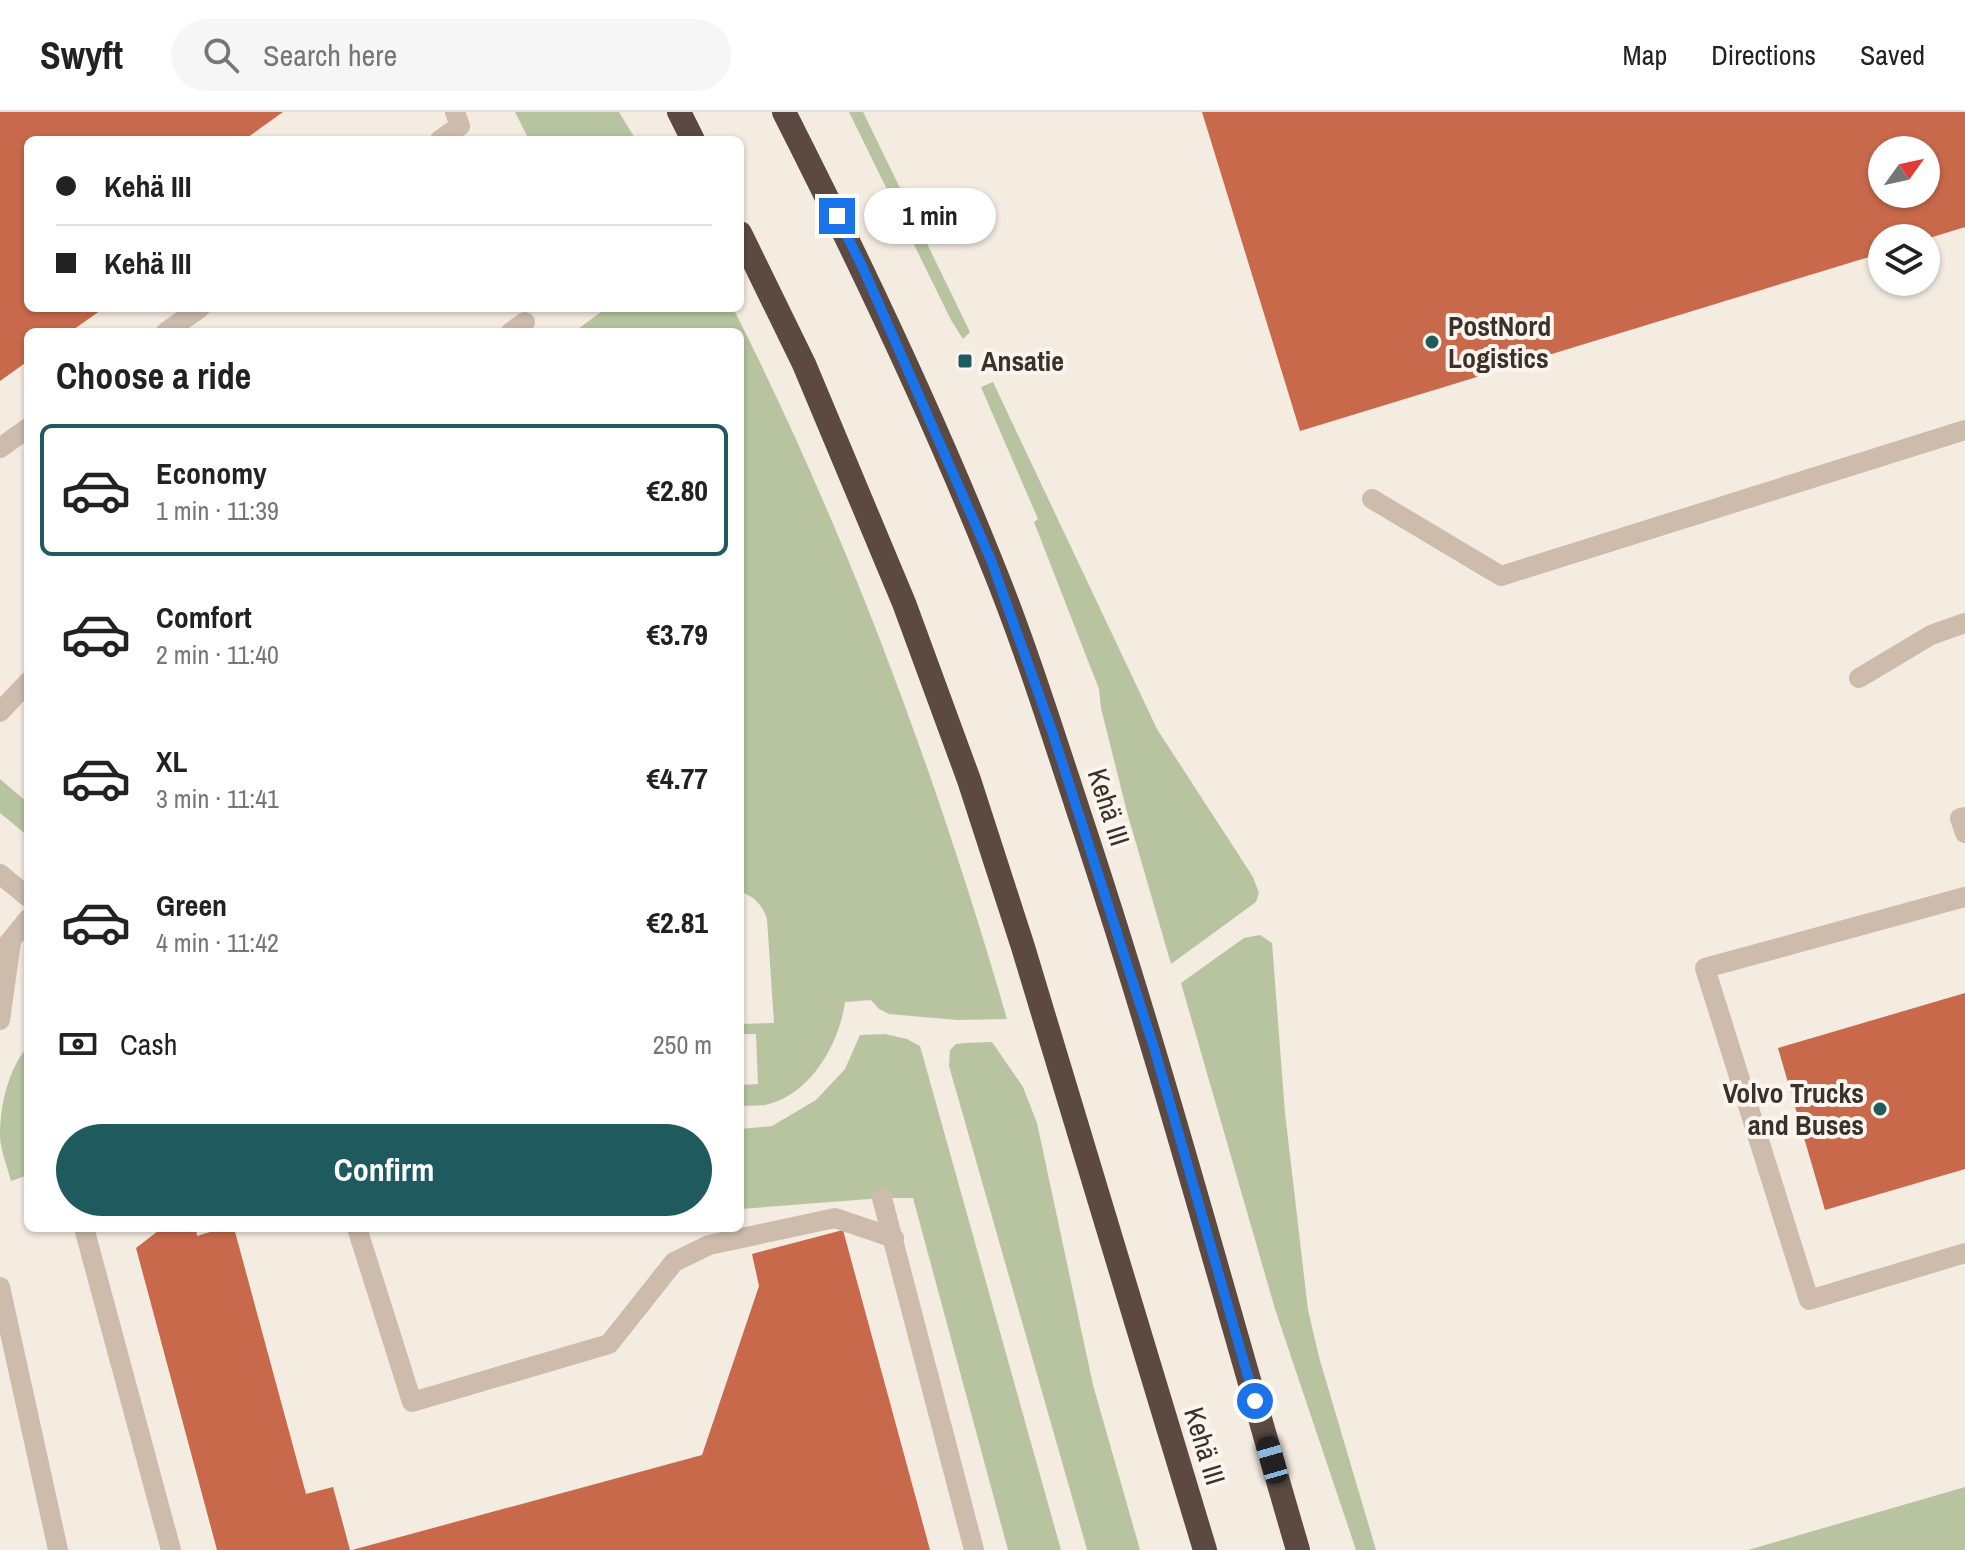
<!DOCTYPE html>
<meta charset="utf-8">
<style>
body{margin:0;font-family:"Archivo Narrow",sans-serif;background:#f6f6f6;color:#222;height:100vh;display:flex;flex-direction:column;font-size:30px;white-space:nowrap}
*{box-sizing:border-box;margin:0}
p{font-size:26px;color:#767676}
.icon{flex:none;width:44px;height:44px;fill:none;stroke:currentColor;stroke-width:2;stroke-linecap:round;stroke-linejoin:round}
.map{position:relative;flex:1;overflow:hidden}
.details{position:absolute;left:24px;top:216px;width:720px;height:904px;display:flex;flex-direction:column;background:#fff;border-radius:12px;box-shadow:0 2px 6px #0004}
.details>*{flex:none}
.banner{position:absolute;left:24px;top:24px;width:720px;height:176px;border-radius:12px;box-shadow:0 2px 6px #0004;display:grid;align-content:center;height:176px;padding:0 32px;background:#fff}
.needle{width:52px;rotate:57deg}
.buttons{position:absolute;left:1868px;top:24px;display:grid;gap:16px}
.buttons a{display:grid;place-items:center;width:72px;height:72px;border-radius:50%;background:#fff;box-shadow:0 2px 6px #0004;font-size:40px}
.end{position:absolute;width:36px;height:36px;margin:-18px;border:10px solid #1a73e8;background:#fff;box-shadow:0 0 0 4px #fff}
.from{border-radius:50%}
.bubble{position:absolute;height:56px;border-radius:28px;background:#fff;box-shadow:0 2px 6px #0004;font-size:26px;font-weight:800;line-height:56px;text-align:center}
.car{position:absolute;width:24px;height:48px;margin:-24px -12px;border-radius:10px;box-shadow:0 0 6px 2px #0007;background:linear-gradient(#222 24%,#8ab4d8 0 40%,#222 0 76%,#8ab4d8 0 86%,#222 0)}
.banner b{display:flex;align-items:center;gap:28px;height:76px;font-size:30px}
.banner b+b{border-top:2px solid #e0e0e0}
.banner i{width:20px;height:20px;background:#222}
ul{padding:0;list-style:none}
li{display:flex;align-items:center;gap:24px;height:132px;margin:0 16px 12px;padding:0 16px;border:4px solid transparent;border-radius:12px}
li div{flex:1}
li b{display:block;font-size:30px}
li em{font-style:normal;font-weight:800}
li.on{border-color:#1f5a5e}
li>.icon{width:72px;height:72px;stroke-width:1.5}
h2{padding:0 32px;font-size:36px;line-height:96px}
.pay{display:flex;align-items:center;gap:20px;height:88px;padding:0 32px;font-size:30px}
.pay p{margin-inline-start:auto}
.button{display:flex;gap:16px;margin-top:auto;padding:16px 32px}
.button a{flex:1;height:92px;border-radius:48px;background:#1f5a5e;color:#fff;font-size:32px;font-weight:800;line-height:92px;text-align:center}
header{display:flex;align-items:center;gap:48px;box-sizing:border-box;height:112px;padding:0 40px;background:#fff;border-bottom:2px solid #e0e0e0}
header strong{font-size:38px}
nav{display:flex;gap:44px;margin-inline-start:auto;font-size:28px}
.search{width:560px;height:72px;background:#f6f6f6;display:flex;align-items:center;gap:20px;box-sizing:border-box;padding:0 28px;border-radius:44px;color:#767676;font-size:30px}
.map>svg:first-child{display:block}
</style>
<header>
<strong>Swyft</strong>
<div class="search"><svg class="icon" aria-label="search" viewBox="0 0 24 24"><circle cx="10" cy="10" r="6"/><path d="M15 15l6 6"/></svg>Search here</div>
<nav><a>Map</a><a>Directions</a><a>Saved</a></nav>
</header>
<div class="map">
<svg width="1965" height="1438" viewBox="0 0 1965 1438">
<rect width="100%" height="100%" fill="#f4ebe1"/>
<path fill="#b8c4a0" d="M515 0H619L636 28H529Z
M849 0H863L865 4 970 220 963 227 951 208Z
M606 196H733C847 421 937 664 1007 907L957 908 889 902 879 897 871 888 845 890C839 932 811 983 765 993 757 994 748 994 740 994V973L758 972 756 922H740V912L774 911 767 807C762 792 754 785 740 779V220H574Z
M993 270 1157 617 1253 765 1259 781 1256 790 1171 852 1127 700 1101 596 1099 577 1034 410 1038 407 981 275Z
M0 667 28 691V724L0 701Z
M1260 823 1272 831 1285 1001 1308 1198 1319 1245 1376 1438H1356L1275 1197 1181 871 1244 826Z
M885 922 907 927 920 934 1061 1438H1008L913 1086H882L740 1097V1017L772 1014 816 988 845 957 860 923Z
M992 930 1023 975 1037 1011 1093 1273 1140 1438H1087L1084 1427 949 954 950 938 956 932 964 931Z
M28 934V1063L11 1069C7 1054 1 1039 0 1025 0 993 8 958 28 934Z
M1965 1375V1438H1748Z"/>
<path fill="#c8694b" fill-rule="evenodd" d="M0 0H283L244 28H28V196H104L70 220H28V249L0 269Z
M1202 0H1965V115L1926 127 1882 126V141L1300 319ZM1882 38H1926V82H1882Z
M1965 881V1057L1825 1098 1778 936Z
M166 1116H196L197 1124 223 1116H234L306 1382 333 1375 350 1438H217L136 1136 158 1119Z
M843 1118 930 1438H352L702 1343 759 1174 752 1142Z"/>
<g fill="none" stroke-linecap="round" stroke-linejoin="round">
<path stroke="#cdbbac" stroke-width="20" d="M440 28 460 14 455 0
M166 220 200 196
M511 220 525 210
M0 336 28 316
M1372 387 1501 464 1965 318
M1859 566 1931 523 1965 511
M0 600 28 570
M1965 705 1960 706 1965 721
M0 762 28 785
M1965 785 1705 856 1809 1188 1965 1141
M3 838 28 807
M0 908 11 830
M882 1086 974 1438
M84 1116 171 1438
M357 1116 412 1290 609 1232 674 1150 709 1133 835 1106 894 1126
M0 1175 58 1438"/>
<path stroke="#5c4a42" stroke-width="24" d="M679 0 693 28
M784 0C858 146 929 295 990 447 1024 530 1051 616 1079 701 1160 944 1226 1192 1298 1438
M740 121 804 252 904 491 969 668 1023 835 1205 1438"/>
</g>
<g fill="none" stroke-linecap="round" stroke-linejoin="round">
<path stroke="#1a73e8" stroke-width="10" d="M837 104 863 156 991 448 1053 622 1155 939 1255 1289"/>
</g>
<g fill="#1f5a5e" stroke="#fbf5ee" stroke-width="3">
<circle cx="1432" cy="230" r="8"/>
<rect x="957" y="241" width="16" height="16" rx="4"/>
<circle cx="1880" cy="997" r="8"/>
</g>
<g text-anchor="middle" stroke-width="8" stroke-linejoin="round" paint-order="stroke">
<g font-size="28" font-weight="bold" fill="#3b302b" stroke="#fbf5ee" text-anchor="start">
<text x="1448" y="224">PostNord<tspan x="1448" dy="32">Logistics</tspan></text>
<text x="981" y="259">Ansatie</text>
<text x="1864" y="991" text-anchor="end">Volvo Trucks<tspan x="1864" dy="32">and Buses</tspan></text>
</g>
<g font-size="28" fill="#3b302b" stroke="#fbf5ee">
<text transform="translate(1109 695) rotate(72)" y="10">Kehä III</text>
<text transform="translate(1205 1334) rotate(73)" y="10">Kehä III</text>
</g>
</g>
</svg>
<div class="buttons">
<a><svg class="needle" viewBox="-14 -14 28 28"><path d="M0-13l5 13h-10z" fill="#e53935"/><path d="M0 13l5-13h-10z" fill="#767676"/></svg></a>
<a><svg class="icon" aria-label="layers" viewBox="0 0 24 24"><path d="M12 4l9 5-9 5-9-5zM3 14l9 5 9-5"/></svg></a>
</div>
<i class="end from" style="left:1255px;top:1289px"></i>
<i class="end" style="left:837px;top:104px"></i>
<div class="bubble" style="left:864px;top:76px;width:132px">1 min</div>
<i class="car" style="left:1272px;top:1348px;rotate:344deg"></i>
<div class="banner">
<b><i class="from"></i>Kehä III</b>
<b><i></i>Kehä III</b>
</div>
<section class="details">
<h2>Choose a ride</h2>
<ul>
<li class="on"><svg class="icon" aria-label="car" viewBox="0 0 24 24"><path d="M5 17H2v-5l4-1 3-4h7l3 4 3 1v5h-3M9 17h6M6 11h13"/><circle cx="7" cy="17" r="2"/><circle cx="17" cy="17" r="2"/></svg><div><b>Economy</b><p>1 min · 11:39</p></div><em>€2.80</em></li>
<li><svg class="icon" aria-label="car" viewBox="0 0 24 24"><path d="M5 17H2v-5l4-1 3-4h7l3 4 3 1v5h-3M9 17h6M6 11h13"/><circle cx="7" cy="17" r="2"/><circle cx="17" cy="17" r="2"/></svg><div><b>Comfort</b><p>2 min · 11:40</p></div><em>€3.79</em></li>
<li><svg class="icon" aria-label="car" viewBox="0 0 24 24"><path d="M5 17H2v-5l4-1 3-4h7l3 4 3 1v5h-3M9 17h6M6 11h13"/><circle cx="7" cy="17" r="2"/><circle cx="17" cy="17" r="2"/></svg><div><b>XL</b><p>3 min · 11:41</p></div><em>€4.77</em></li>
<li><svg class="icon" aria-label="car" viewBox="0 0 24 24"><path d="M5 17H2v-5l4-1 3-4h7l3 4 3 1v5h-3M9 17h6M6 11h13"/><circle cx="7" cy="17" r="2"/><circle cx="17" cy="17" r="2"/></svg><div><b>Green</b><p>4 min · 11:42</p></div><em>€2.81</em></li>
</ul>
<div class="pay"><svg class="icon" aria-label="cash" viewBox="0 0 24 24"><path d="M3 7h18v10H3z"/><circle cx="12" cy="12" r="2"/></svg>Cash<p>250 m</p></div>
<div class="button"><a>Confirm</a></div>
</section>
</div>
